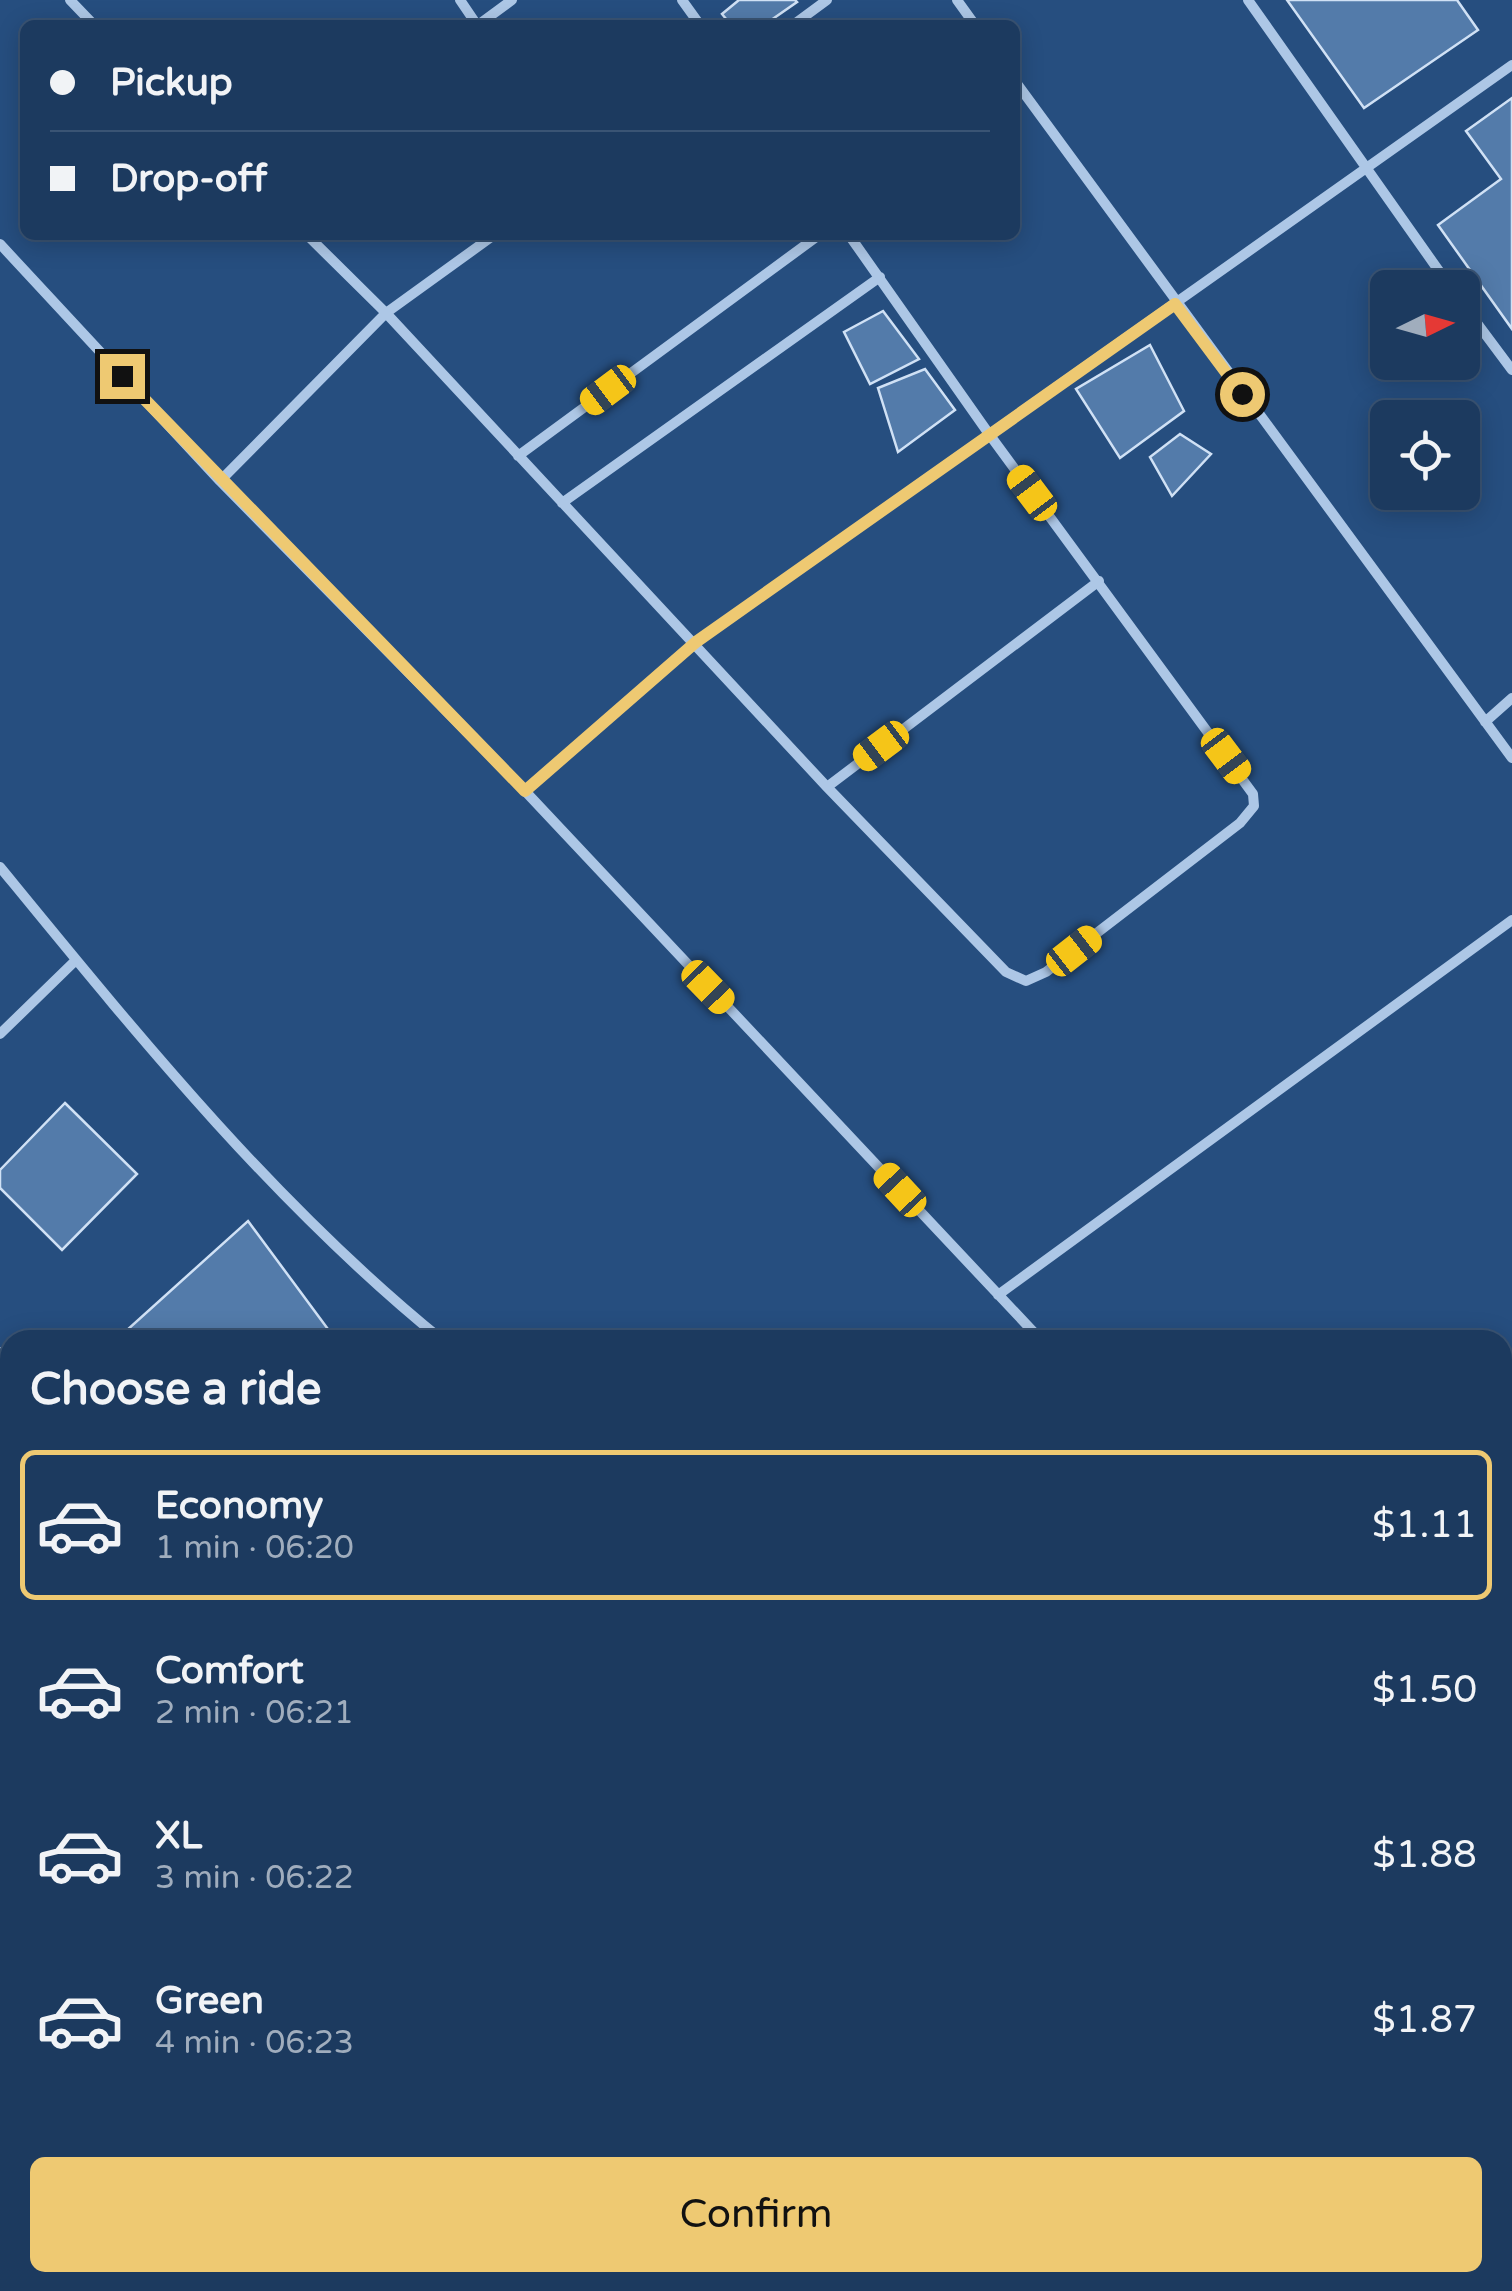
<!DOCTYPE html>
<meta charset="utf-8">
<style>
body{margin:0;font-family:"Varela Round",sans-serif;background:#254165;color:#f1f3f6;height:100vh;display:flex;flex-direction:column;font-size:38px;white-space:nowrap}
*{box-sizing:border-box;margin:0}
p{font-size:32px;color:#a0adbd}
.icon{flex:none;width:55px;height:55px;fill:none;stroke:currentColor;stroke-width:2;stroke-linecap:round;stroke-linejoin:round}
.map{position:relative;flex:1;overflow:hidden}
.drawer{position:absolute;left:0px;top:1330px;width:1512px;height:962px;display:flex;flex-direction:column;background:#1c3a5f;border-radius:30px 30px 0 0;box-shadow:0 5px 25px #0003,0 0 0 2px #3a5474}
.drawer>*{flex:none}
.top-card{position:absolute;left:20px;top:20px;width:1000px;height:220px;border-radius:15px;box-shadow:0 5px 25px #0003,0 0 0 2px #3a5474;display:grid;align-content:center;height:220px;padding:0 30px;background:#1c3a5f}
.needle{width:65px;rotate:85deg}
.buttons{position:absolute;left:1370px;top:270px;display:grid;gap:20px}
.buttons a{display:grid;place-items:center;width:110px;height:110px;border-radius:15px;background:#1c3a5f;box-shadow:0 5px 25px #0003,0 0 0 2px #3a5474;font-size:50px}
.end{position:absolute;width:45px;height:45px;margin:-22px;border:12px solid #eec972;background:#111;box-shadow:0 0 0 5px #111}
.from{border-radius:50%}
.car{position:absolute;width:30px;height:60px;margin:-30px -15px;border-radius:12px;box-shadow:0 0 8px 2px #0007;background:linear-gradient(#f5c518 24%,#345 0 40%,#f5c518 0 76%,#345 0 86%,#f5c518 0)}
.top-card b{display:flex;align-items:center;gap:35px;height:95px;font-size:38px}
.top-card b+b{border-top:2px solid #3a5474}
.top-card i{width:25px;height:25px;background:#f1f3f6}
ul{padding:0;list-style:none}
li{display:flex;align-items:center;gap:30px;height:150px;margin:0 20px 15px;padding:0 10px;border:5px solid transparent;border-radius:15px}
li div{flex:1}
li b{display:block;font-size:38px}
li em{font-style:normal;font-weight:600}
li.active{border-color:#eec972}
li>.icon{width:90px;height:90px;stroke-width:1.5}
h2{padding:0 30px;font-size:45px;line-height:120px}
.cta{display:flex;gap:20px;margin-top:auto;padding:20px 30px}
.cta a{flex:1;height:115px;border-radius:15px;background:#eec972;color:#111;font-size:40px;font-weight:600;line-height:115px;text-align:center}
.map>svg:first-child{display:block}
</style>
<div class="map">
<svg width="1512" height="2291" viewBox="0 0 1512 2291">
<rect width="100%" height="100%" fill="#264e7f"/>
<path fill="#537baa" stroke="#d0e1f5" stroke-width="2.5" d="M739 0H795L797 2 764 25H731L722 14Z
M1287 0H1457L1478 30 1364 108Z
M1512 98V329L1438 225 1501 179 1466 131Z
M883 311 919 359 870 384 844 332Z
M1150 345 1184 411 1120 458 1076 389Z
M925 369 955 410 898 452 878 388Z
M1180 434 1211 454 1172 496 1150 457Z
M65 1103 137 1174 62 1250 0 1188V1170Z
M248 1221 336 1340H116Z
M1502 1960 1512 1970V2162L1502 2152Z
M10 2098V2222L0 2212V2109Z
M1231 2282H1344L1335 2291H1240Z"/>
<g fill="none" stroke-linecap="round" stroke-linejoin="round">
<path stroke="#adc7e6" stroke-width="10" d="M70 0 94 25
M460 0 477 25
M682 0 700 25
M957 0 975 25
M1248 0 1451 288
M478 25 512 0
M793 25 827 0
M1015 81 1512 758
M307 235 386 313 827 787 1006 972 1026 981 1046 972 1240 823 1254 806 1253 794 989 434 849 235
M0 244 220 481 525 791 1041 1340
M1462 303 1512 370
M518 456 819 235
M220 481 386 313 494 235
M562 503 880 277
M1485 722 1512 698
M827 787 1099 581
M525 791 696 642 1512 65
M0 867C136 1033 274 1204 442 1340
M0 1034 76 960
M998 1295 1512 920
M1502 1821 1512 1831
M0 1968 10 1958
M1482 2282 1489 2291"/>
<path stroke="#adc7e6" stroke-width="18" d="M0 1356 10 1367
M1053 2282 1060 2291"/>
</g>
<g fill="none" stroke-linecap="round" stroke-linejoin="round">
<path stroke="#eec972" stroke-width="12" d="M122 376 525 791 696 642 1175 304 1242 394"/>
</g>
</svg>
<div class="buttons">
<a><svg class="needle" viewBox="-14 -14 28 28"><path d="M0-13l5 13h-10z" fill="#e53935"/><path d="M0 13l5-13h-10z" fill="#a0adbd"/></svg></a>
<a><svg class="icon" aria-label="locate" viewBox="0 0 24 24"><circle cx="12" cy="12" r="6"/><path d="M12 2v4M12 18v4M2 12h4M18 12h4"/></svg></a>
</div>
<i class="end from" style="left:1242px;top:394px"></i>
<i class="end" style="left:122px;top:376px"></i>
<i class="car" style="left:608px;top:390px;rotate:233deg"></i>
<i class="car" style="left:1032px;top:493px;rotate:323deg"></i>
<i class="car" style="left:881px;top:746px;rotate:233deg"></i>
<i class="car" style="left:1226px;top:756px;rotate:143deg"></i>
<i class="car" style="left:1074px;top:951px;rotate:52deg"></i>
<i class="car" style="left:708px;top:987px;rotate:136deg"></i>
<i class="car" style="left:900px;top:1190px;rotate:317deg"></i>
<div class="top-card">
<b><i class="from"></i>Pickup</b>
<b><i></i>Drop-off</b>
</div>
<section class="drawer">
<h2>Choose a ride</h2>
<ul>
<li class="active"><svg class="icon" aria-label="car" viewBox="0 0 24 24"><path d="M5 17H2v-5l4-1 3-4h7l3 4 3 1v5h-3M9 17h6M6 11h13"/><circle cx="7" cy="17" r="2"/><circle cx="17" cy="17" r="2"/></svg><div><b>Economy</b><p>1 min · 06:20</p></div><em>$1.11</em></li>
<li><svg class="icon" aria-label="car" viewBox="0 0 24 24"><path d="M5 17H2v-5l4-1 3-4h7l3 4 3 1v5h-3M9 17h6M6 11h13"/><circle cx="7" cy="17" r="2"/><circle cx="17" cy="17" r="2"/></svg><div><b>Comfort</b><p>2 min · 06:21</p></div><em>$1.50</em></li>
<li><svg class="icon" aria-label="car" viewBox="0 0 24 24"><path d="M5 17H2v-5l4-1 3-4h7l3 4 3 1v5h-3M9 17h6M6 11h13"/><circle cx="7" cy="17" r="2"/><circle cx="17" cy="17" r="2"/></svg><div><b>XL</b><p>3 min · 06:22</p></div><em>$1.88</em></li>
<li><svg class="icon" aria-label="car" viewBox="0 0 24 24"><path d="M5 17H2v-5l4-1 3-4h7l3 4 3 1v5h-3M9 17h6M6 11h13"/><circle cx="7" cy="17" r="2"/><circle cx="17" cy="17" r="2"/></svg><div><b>Green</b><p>4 min · 06:23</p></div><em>$1.87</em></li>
</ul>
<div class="cta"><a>Confirm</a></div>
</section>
</div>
